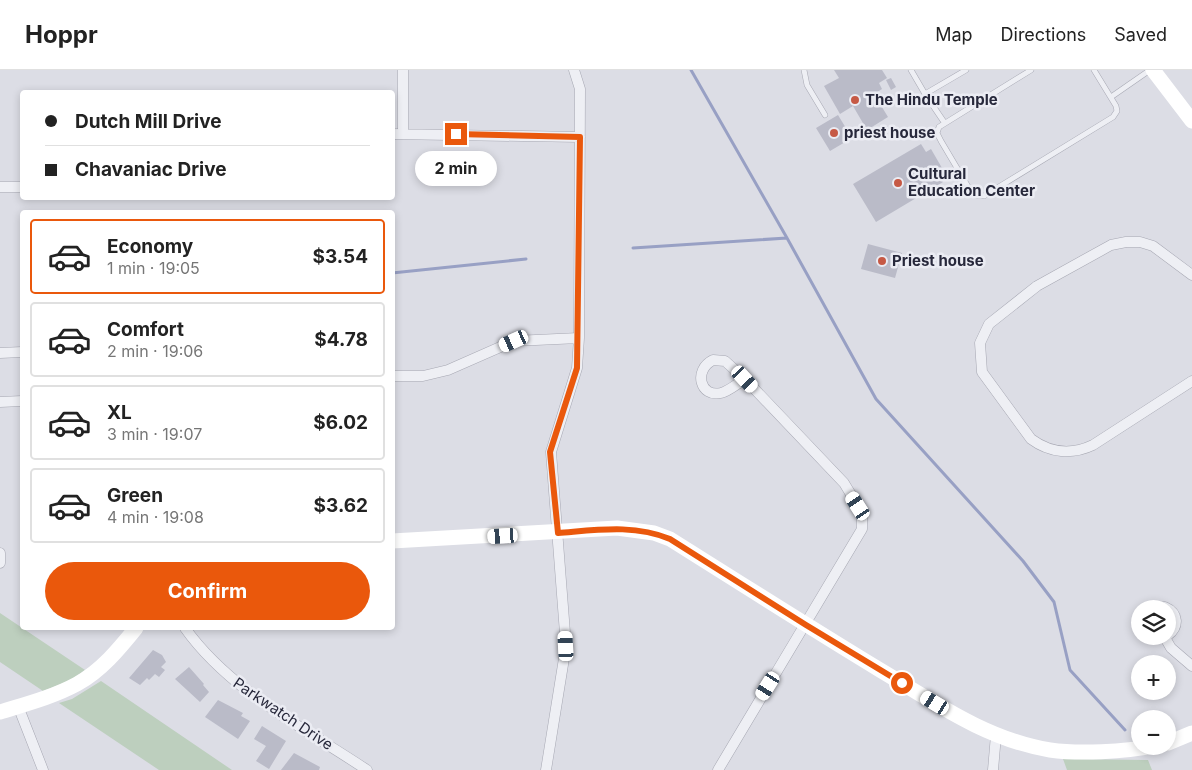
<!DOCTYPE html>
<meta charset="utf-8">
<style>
body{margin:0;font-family:Inter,sans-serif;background:#f2f2f2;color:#222;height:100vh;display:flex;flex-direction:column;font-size:19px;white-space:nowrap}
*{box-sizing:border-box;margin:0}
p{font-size:16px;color:#767676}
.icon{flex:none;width:28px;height:28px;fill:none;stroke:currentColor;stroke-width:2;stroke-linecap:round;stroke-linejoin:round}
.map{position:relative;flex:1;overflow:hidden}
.drawer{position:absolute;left:20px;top:140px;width:375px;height:420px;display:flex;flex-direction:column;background:#fff;border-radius:5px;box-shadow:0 2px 8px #0003}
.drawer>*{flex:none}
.banner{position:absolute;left:20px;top:20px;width:375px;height:110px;border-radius:5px;box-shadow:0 2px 8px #0003;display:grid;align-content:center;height:110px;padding:0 25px;background:#fff}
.buttons{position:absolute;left:1131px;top:530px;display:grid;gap:10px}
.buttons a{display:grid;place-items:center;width:45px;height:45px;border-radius:50%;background:#fff;box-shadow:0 2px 8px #0003;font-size:25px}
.end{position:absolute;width:22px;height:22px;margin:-11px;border:6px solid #ea580c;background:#fff;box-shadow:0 0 0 2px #fff}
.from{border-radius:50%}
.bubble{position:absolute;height:35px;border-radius:18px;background:#fff;box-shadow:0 2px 8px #0003;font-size:16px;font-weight:700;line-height:35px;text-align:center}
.car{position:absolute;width:15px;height:30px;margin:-15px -8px;border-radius:6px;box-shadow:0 0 4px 1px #0007;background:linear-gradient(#fff 24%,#345 0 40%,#fff 0 76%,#345 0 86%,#fff 0)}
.banner b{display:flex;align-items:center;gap:18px;height:48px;font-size:19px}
.banner b+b{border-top:1px solid #e0e0e0}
.banner i{width:12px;height:12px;background:#222}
ul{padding:9px 0 0;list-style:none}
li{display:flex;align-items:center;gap:15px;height:75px;margin:0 10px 8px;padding:0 15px;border:2px solid #e0e0e0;border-radius:5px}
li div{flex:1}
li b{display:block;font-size:19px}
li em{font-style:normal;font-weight:700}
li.current{border-color:#ea580c}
li>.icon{width:45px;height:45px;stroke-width:1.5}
.cta{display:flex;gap:10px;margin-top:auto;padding:10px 25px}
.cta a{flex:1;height:58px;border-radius:30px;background:#ea580c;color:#fff;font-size:20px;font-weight:700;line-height:58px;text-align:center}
header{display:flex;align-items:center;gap:30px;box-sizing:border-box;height:70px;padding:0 25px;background:#fff;border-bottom:1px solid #e0e0e0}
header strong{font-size:24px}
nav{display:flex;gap:28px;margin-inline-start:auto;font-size:18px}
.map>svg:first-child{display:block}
</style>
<header>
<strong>Hoppr</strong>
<nav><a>Map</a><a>Directions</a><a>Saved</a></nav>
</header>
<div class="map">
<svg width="1192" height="700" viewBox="0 0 1192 700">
<rect width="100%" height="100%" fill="#dcdde5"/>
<path fill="#bdcfbe" d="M0 543 85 600 69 611 43 621 0 592Z
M101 611 232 700H159L59 633 72 629Z
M1063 689 1148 690 1152 700H1067Z"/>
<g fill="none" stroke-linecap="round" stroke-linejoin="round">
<path stroke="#98a0c4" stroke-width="3" d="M691 0 787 168 876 329 1023 491 1054 532 1070 600 1125 660
M633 178 787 168
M392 203 526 189"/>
</g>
<path fill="#babbc8" d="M834 0H882L887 8 879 13 882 19 874 24 888 47 867 60 853 36 840 44 824 16 839 8Z
M891 8 896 17 891 20 886 10Z
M838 45 852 68 830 81 816 58Z
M921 74 926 82 931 79 942 98 936 101 943 112 876 152 853 114Z
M868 174 902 183 895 208 861 199Z
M153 580 162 585 166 592 161 597 165 600 159 607 155 604 149 610 147 608 140 615 129 608Z
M189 597 204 614 203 615 209 622 200 632 175 609Z
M218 630 243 643 241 646 250 651 238 669 205 647Z
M262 656 286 671 269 699 256 691 266 676 254 669Z
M294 683 320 697 319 700H281Z"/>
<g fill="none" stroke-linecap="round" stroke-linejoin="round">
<defs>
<path id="lane" d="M804 0 807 15 825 45
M911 0 925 24 966 0
M1031 0 939 57 937 63 941 71 973 125 984 126 1113 47 1117 41 1116 36 1094 0
M925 24 944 52
M1111 27 1150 0"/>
<path id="street" d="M403 63V0
M392 64 580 67
M0 117H22
M1192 205 1153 176 1140 172H1126L1111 175 1037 216 989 254 980 273 982 302 1031 369C1050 383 1072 385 1093 375L1192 311
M0 283 22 282
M713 290 725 291 745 309C738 313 729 321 721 323 700 328 693 300 713 290Z
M392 306H423L448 300 514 271 579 268
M0 332 22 331
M0 483V493
M1153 539 1165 537C1179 543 1179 557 1168 565
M185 558C229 620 304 658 367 700
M1164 566 1171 578 1192 596
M18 636 43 700
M546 700 566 576 551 382 577 298 579 268 580 19 574 0
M718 700 862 459V447L858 436 844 413 745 309
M993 700 996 665"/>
</defs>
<use href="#lane" stroke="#a6a7b2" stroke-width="6"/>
<use href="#street" stroke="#a6a7b2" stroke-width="11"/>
<use href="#lane" stroke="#eeeff4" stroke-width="5"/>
<use href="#street" stroke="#eeeff4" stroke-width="10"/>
<path stroke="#fff" stroke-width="15" d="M1153 0 1192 51
M392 471 617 458 654 463 670 469C740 513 809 557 880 600 934 632 987 670 1050 680 1078 684 1125 682 1153 676
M0 642C26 634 53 627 77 614 101 601 119 579 136 558
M1168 673 1192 663"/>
</g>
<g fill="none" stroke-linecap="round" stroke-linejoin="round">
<path stroke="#ea580c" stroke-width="6" d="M456 64 580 67 577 298 550 382 558 463C597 460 634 454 670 469L806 555 902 613"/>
</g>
<g fill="#c65945" stroke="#ebecf3" stroke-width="2">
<circle cx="855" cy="30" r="5"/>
<circle cx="834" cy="63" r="5"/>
<circle cx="898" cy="113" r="5"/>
<circle cx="882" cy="191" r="5"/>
</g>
<g text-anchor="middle" stroke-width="5" stroke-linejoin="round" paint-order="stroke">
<g font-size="15" font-weight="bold" fill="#27283b" stroke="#ebecf3" text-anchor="start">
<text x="865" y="35">The Hindu Temple</text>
<text x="844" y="68">priest house</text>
<text x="908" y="109">Cultural<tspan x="908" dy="17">Education Center</tspan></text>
<text x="892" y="196">Priest house</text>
</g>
<g font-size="15" fill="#27283b" stroke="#ebecf3">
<text transform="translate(283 644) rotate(34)" y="5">Parkwatch Drive</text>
</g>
</g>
</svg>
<div class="buttons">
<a><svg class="icon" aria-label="layers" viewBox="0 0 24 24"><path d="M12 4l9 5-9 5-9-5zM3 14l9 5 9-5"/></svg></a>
<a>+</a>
<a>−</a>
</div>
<i class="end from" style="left:902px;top:613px"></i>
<i class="end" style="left:456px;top:64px"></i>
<div class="bubble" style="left:415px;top:81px;width:82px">2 min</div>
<i class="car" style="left:514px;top:271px;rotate:246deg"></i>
<i class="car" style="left:745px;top:309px;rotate:137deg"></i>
<i class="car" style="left:858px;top:436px;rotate:327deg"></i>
<i class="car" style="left:503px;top:466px;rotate:267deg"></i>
<i class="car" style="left:566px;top:576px;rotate:357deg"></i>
<i class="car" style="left:768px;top:616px;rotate:212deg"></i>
<i class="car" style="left:935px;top:633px;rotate:301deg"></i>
<div class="banner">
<b><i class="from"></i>Dutch Mill Drive</b>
<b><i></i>Chavaniac Drive</b>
</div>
<section class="drawer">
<ul>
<li class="current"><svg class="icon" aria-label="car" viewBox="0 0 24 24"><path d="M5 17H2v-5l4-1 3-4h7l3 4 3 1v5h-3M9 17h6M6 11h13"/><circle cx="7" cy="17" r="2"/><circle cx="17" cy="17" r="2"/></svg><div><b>Economy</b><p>1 min · 19:05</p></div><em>$3.54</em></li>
<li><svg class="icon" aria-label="car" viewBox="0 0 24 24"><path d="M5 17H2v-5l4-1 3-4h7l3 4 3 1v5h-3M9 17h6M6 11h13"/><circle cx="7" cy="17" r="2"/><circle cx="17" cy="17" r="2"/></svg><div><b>Comfort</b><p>2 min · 19:06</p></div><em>$4.78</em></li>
<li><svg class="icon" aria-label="car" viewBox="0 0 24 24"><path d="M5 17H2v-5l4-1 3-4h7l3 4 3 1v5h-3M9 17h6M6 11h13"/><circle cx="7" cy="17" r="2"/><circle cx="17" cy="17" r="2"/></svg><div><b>XL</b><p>3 min · 19:07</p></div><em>$6.02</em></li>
<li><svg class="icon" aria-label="car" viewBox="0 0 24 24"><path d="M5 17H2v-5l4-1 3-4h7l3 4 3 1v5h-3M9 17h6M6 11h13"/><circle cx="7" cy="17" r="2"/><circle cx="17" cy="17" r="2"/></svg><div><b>Green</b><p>4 min · 19:08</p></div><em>$3.62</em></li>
</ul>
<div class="cta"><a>Confirm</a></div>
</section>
</div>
